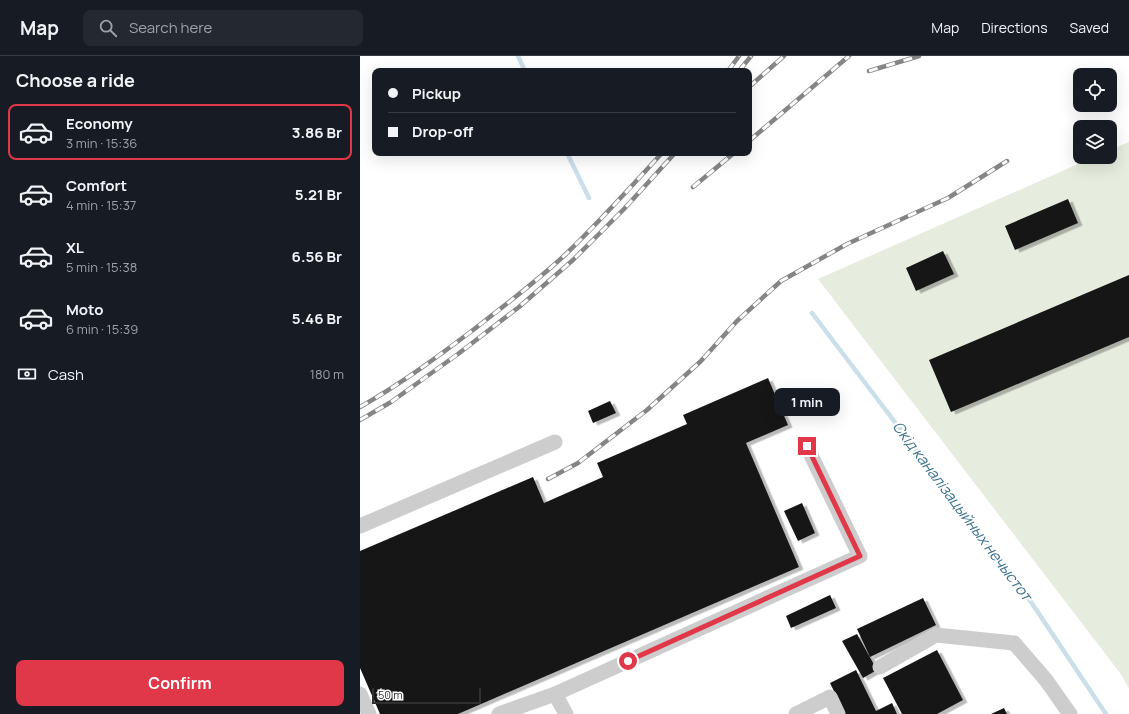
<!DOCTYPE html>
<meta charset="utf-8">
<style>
body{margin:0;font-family:Manrope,sans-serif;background:#242831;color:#f1f3f6;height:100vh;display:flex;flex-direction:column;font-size:15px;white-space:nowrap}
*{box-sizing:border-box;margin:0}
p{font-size:13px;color:#9ea1a6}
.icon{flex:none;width:22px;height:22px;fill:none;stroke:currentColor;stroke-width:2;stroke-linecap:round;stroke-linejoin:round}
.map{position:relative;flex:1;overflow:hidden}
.details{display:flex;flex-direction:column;background:#171b24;width:360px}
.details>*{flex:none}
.banner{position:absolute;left:12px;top:12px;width:380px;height:88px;border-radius:8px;box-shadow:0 4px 16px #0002;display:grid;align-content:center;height:88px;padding:0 16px;background:#171b24}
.controls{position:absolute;left:713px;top:12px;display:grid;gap:8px}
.controls a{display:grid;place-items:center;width:44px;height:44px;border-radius:8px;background:#171b24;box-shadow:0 4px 16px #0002;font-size:20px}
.scale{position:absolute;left:12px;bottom:10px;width:109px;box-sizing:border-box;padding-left:4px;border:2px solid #303030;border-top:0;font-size:11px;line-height:14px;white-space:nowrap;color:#303030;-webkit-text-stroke:3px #fff;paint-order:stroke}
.end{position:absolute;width:18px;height:18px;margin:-9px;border:5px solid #e03848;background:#fff;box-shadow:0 0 0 2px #fff}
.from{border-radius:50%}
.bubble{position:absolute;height:28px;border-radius:8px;background:#171b24;box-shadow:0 4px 16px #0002;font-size:13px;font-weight:700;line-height:28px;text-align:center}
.banner b{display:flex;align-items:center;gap:14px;height:38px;font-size:15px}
.banner b+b{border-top:1px solid #363941}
.banner i{width:10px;height:10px;background:#f1f3f6}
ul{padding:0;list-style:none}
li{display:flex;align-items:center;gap:12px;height:56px;margin:0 8px 6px;padding:0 8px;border:2px solid transparent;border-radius:8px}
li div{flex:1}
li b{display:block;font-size:15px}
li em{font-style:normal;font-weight:700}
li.active{border-color:#e03848}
li>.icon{width:36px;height:36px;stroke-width:1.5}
h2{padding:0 16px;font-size:18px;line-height:48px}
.pay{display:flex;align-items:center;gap:10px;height:44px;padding:0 16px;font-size:15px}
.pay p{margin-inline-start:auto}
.button{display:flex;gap:8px;margin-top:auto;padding:8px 16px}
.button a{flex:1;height:46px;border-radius:8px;background:#e03848;color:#fff;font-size:16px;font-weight:700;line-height:46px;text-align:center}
header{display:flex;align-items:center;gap:24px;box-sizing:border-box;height:56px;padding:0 20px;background:#171b24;border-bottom:1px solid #363941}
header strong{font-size:19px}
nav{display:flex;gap:22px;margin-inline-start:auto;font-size:14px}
.search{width:280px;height:36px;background:#242831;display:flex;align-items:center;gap:10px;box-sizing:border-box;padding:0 14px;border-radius:8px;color:#9ea1a6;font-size:15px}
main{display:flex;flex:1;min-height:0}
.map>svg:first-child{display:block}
</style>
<header>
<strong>Map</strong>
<div class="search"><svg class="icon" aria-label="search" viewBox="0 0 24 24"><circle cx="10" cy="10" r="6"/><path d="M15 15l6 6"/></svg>Search here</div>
<nav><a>Map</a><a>Directions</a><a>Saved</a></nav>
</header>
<main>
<section class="details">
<h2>Choose a ride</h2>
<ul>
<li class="active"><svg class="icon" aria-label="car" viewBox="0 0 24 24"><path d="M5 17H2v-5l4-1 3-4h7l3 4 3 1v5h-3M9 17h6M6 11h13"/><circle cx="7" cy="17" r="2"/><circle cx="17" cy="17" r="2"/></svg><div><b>Economy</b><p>3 min · 15:36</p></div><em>3.86 Br</em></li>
<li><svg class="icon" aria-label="car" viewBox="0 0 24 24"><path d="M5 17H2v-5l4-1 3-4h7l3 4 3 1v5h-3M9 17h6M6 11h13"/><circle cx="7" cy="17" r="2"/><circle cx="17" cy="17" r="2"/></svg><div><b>Comfort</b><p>4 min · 15:37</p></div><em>5.21 Br</em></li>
<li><svg class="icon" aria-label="car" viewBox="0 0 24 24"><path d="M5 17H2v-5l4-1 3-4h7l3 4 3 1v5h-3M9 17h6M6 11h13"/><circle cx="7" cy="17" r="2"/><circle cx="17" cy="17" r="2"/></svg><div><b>XL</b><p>5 min · 15:38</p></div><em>6.56 Br</em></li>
<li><svg class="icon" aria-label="car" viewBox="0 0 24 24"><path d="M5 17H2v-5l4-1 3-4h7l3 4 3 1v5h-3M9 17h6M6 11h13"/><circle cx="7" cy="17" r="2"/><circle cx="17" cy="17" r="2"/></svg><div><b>Moto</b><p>6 min · 15:39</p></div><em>5.46 Br</em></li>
</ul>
<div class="pay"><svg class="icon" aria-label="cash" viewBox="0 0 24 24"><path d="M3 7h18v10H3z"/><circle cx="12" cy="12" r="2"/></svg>Cash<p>180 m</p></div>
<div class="button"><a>Confirm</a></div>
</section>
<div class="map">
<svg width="769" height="658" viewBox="0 0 769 658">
<defs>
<filter id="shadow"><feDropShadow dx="4.5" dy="2.5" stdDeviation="0" flood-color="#0004"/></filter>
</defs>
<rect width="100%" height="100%" fill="#fff"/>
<path fill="#e6ecde" d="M769 86V632L760 617 458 223 734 101H750V94Z"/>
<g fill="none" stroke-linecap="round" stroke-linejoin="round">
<path stroke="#cbdfeb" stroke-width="4.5" d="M158 0 165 15
M207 97 229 142
M452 257 667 540 746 658"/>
</g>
<path fill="#171717" filter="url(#shadow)" d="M708 143 718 167 655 194 645 170Z
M583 195 594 218 556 235 546 212Z
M769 219V281L591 356 569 304Z
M408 322 428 369 386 387 439 511 98 658H20L0 612V495L173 421 184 447 243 421 237 407 327 368 323 359Z
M250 345 256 357 233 367 228 355Z
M442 447 455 477 438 485 424 455Z
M470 539 476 552 431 572 426 560Z
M563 542 576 569 510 601 497 573Z
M497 578 517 614 503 622 482 585Z
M577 594 603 644 577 658H542L523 622Z
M496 614 516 655 532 647 537 658H485L470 627Z
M644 652 647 658H631Z"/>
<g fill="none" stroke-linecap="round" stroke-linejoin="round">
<path stroke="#cdcdcd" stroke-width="15" d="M0 470 195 386
M520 611 576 579 654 587 686 624 710 658
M0 638 9 658
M195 638 206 658
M139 658 195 638 500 500 447 391
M436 658 470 641 478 658"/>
<defs>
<path id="rail" d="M368 15 379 0
M379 15 391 0
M509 15 559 0
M389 31 424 0
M389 85 489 0
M333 131 374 97
M0 351C41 328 80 299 117 271 148 247 178 224 206 198 239 166 271 131 302 97
M0 364 31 346 98 298 159 251 213 204 264 153 315 97
M188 423 218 407 287 354 341 305 377 265 421 225 487 188 588 142 647 105"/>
</defs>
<use href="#rail" stroke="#858585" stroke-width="4.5"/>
<use href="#rail" stroke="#fff" stroke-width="3" stroke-dasharray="9" stroke-linecap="butt"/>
</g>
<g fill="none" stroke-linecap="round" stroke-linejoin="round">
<path stroke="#e03848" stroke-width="5" d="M268 605 500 500 447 390"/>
</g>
<g text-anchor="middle" stroke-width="4" stroke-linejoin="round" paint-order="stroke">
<g font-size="15" font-style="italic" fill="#3f7390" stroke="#fff">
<text transform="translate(602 455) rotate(53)" y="5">Скід каналізацыйных нечыстот</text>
</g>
</g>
</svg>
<div class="controls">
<a><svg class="icon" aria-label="locate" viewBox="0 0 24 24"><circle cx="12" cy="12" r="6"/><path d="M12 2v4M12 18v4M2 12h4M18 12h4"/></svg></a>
<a><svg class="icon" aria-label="layers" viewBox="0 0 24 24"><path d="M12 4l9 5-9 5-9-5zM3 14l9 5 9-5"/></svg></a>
</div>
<div class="scale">50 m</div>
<i class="end from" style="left:268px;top:605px"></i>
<i class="end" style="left:447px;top:390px"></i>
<div class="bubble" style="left:414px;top:332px;width:66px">1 min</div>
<div class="banner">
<b><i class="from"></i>Pickup</b>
<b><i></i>Drop-off</b>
</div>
</div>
</main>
